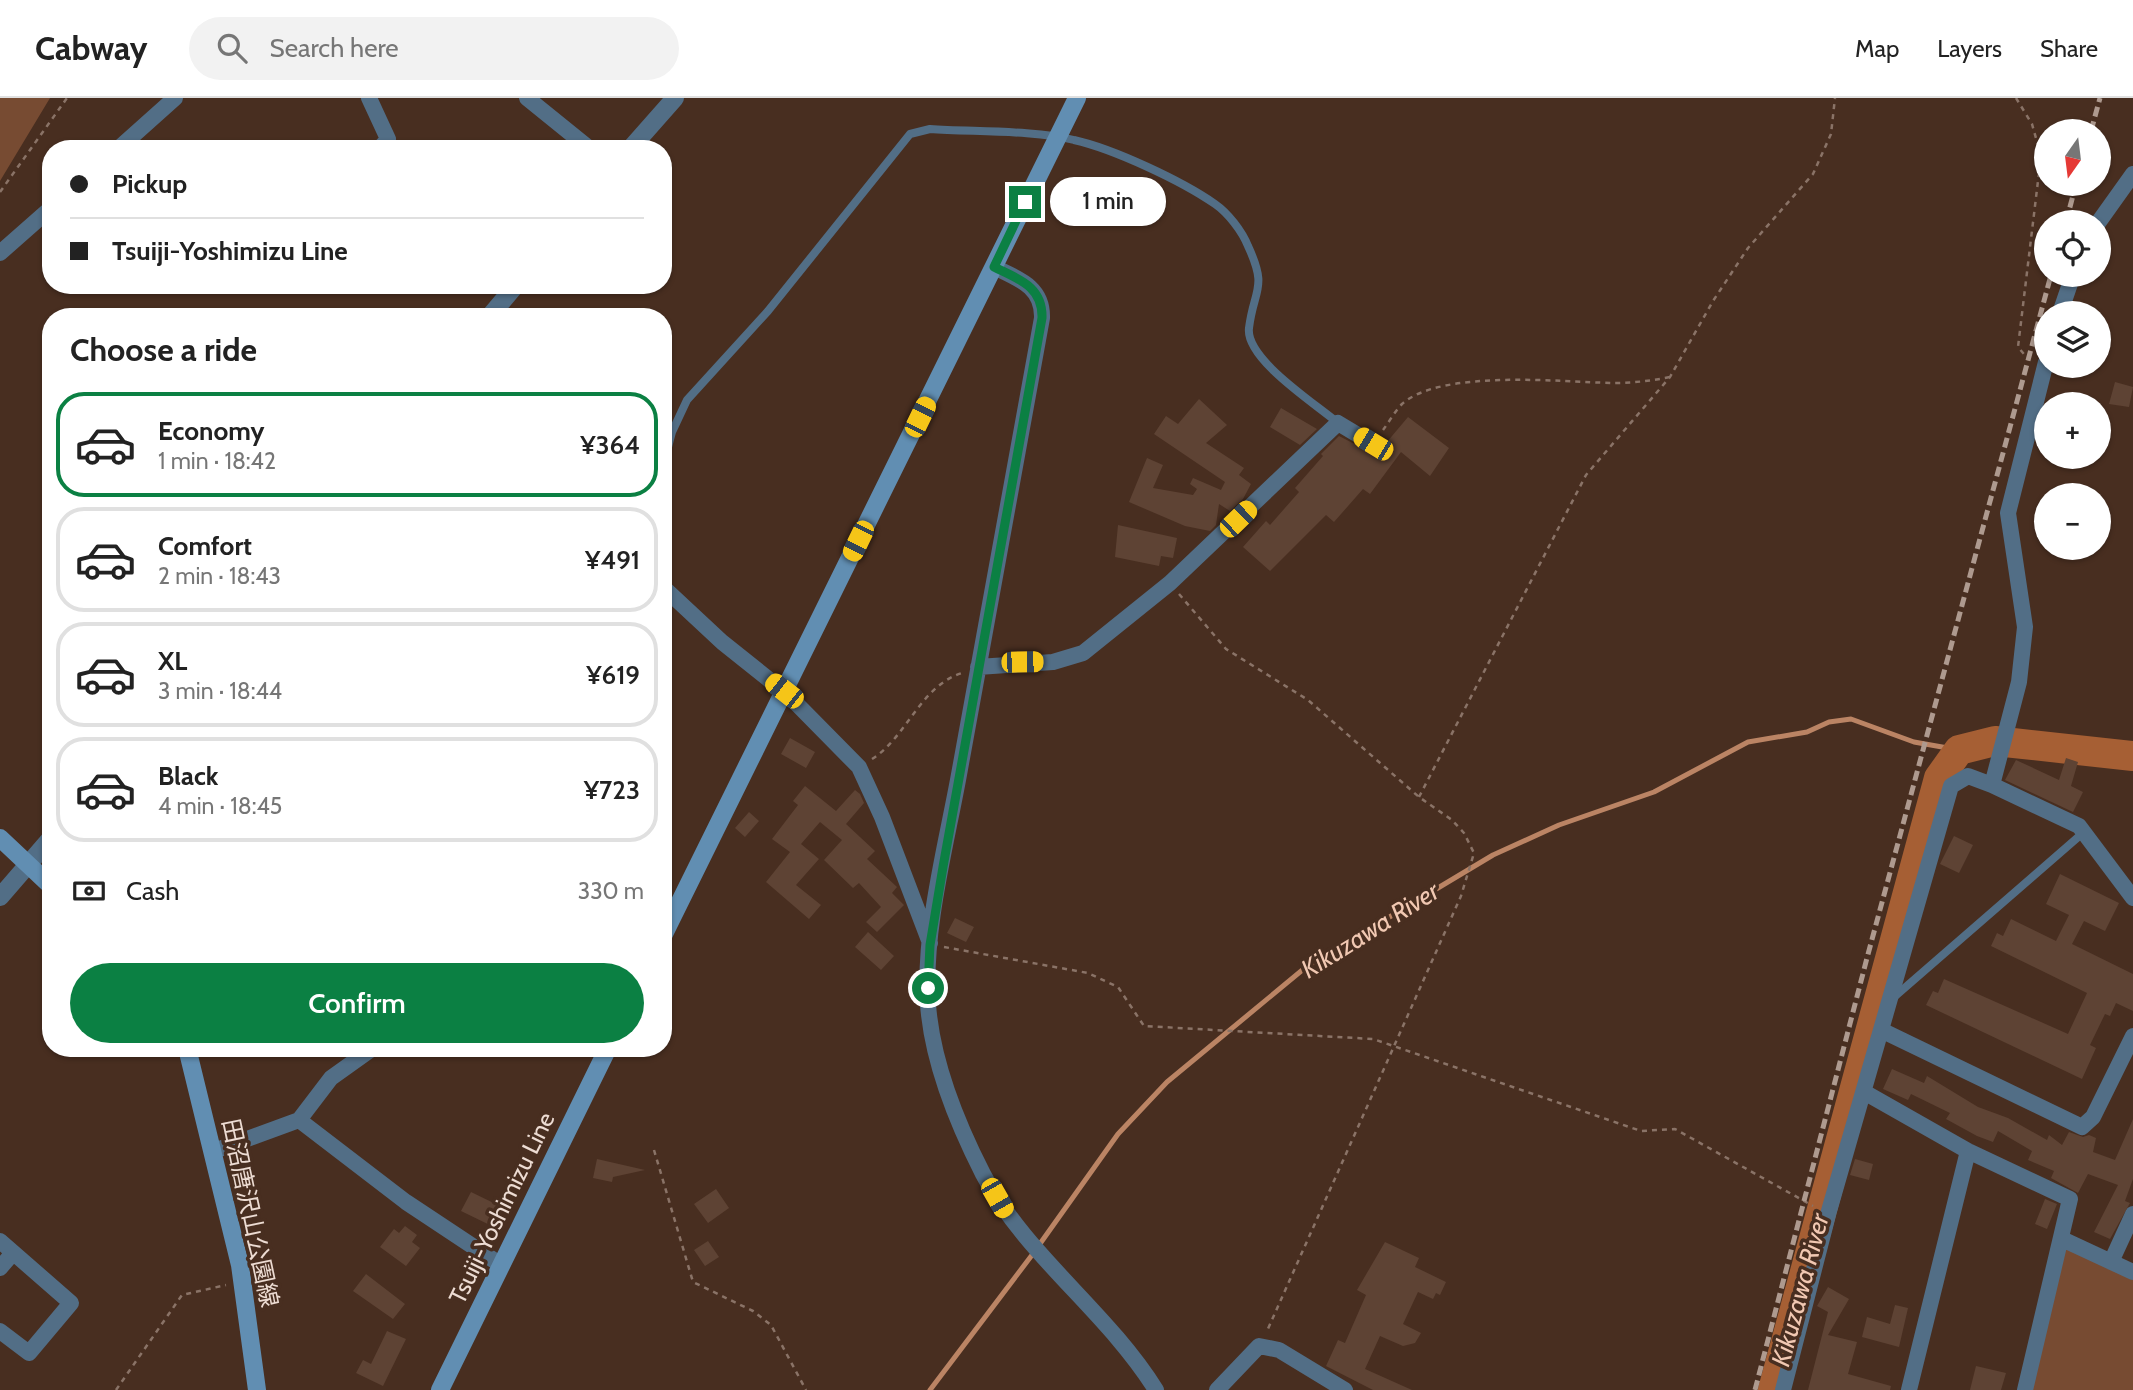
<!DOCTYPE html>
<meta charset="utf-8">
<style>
body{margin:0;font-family:Cabin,"Noto Sans JP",sans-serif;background:#f2f2f2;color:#222;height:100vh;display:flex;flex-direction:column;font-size:26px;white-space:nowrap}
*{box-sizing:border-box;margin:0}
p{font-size:23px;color:#767676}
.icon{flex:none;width:38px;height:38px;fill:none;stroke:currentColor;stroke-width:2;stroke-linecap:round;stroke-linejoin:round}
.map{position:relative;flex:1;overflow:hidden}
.panel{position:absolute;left:42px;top:210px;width:630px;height:749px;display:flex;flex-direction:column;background:#fff;border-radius:28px;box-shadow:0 2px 5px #0004}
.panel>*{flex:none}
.hud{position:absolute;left:42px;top:42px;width:630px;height:154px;border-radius:28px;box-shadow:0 2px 5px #0004;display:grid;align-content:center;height:154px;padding:0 28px;background:#fff}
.needle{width:46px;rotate:194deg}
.fabs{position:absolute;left:2034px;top:21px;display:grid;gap:14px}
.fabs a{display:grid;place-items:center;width:77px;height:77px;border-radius:50%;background:#fff;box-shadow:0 2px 5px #0004;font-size:35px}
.end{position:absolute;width:32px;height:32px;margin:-16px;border:9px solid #0b8043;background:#fff;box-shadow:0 0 0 4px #fff}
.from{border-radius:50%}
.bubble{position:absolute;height:49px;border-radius:24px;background:#fff;box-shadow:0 2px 5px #0004;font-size:23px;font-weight:600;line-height:49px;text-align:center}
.car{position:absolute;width:21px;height:42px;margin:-21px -10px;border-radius:9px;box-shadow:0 0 5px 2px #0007;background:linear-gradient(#f5c518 24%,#345 0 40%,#f5c518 0 76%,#345 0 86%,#f5c518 0)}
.hud b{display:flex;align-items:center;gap:24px;height:66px;font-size:26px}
.hud b+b{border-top:2px solid #e0e0e0}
.hud i{width:18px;height:18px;background:#222}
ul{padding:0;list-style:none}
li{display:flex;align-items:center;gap:21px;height:105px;margin:0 14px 10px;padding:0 14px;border:4px solid #e0e0e0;border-radius:28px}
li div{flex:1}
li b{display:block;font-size:26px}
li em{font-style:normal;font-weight:600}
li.current{border-color:#0b8043}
li>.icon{width:63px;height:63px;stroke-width:1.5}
h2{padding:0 28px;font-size:32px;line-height:84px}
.pay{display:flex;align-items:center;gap:18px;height:77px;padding:0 28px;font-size:26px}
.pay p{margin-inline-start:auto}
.cta{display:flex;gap:14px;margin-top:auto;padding:14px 28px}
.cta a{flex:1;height:80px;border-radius:42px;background:#0b8043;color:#fff;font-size:28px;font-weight:600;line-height:80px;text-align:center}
header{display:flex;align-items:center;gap:42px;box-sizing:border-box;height:98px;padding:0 35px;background:#fff;border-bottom:2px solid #e0e0e0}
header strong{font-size:33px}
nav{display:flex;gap:38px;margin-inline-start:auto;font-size:24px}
.search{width:490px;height:63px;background:#f2f2f2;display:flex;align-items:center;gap:18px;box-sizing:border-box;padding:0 24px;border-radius:38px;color:#767676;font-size:26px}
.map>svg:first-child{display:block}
</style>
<header>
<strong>Cabway</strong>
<div class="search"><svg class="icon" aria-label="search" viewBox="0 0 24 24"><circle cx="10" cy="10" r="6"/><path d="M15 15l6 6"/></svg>Search here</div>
<nav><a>Map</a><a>Layers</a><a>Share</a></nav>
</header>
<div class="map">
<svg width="2133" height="1292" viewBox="0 0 2133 1292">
<rect width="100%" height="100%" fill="#482e20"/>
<path fill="#774b32" d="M0 0H50L0 83Z
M2062 1141 2133 1174V1292H2025Z"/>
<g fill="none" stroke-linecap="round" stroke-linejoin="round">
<path stroke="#bb8464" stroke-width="5" d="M930 1292 1032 1157 1118 1036 1167 984 1306 869 1493 757 1559 727 1654 694 1748 644 1807 634 1829 624 1851 621 1914 644 1959 652"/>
<path stroke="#a65f34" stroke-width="30" d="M1773 1292 1939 680 1959 652 1995 643 2133 658"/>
</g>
<path fill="#5e4334" d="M2115 284 2133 289 2129 309 2109 306Z
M1199 301 1227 327 1206 345 1244 370 1239 377 1251 386 1243 401 1230 413 1219 406 1216 427 1210 433 1185 428 1129 404 1147 360 1163 367 1153 390 1193 397 1197 391 1190 386 1193 380 1221 392 1225 384 1154 336 1166 318 1178 326Z
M1281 310 1317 331 1300 347 1270 329Z
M1408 319 1449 350 1430 378 1401 354 1370 396 1363 391 1334 424 1326 417 1270 473 1243 449 1266 423 1270 427 1299 394 1295 390 1323 358 1321 356 1339 338 1376 357Z
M1118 427 1177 440 1173 460 1161 458 1159 468 1115 459Z
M790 640 815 654 806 670 781 656Z
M2066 660 2078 664 2071 688 2083 694 2073 714 2005 682 2016 662 2059 682Z
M805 688 836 713 855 692 860 696 864 705 846 726 875 753 867 761 897 789 892 795 904 807 877 834 866 824 881 809 859 785 853 790 824 762 842 742 820 724 801 746 819 761 796 787 821 807 809 821 766 784 790 754 772 741 798 707 793 703Z
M749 714 759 723 745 739 735 730Z
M1954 738 1973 747 1959 775 1940 766Z
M2060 776 2119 805 2105 833 2084 823 2072 846 2133 876V913L2116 905 2110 918 2105 916 2090 947 2096 950 2082 981 1926 907 1933 893 1938 895 1944 881 2068 936 2087 895 1991 848 1997 835 2003 838 2011 821 2056 843 2069 817 2046 806Z
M955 820 974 829 966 844 947 835Z
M868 834 894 858 881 872 855 849Z
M1892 971 1924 985 1927 978 1978 1009 2008 1020 2047 1042 2049 1037 2062 1047 2069 1034 2083 1039 2089 1037 2096 1040 2093 1054 2115 1062 2133 1021V1081L2125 1103 2130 1105 2110 1141 2094 1134 2118 1087 2088 1076 2078 1095 2051 1080 2054 1073 2028 1062 2032 1053 1998 1033 1993 1044 1977 1038 1946 1021 1950 1015 1911 996 1908 1002 1883 991Z
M597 1061 645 1072 613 1079 612 1084 593 1080Z
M1855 1061 1873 1066 1869 1082 1850 1077Z
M716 1091 729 1110 708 1125 694 1106Z
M471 1094 506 1111 496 1130 461 1113Z
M2045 1101 2057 1106 2047 1131 2035 1126Z
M405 1128 417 1137 412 1144 420 1150 406 1168 380 1149 394 1131 399 1135Z
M708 1143 719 1159 705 1168 694 1152Z
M1385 1144 1419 1160 1415 1169 1446 1184 1440 1197 1436 1195 1433 1201 1418 1194 1403 1226 1421 1235 1415 1245 1403 1248 1380 1238 1365 1271 1412 1292H1373L1326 1268 1338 1242 1345 1245 1366 1197 1357 1192Z
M366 1176 405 1206 393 1221 353 1193Z
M1828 1189 1849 1201 1828 1237 1857 1244 1848 1276 1891 1288 1890 1292H1808L1828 1214 1817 1208Z
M1895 1207 1908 1210 1899 1249 1862 1239 1867 1219 1890 1226Z
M387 1233 406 1241 383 1288 356 1275 363 1262 371 1266Z
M1976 1268 2006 1275 2001 1292H1970Z"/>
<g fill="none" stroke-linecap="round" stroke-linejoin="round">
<path stroke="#8a7367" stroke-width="2.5" stroke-dasharray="5 5" stroke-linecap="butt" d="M2016 0 2032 26 2041 58 2018 249 2029 262
M0 94 67 0
M1383 332C1389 324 1395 313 1402 306 1441 271 1562 284 1612 285 1632 285 1651 283 1670 279
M1179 496 1226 551 1308 602 1419 699 1452 722 1464 735 1474 755 1461 798 1267 1233
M872 661C907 639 920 588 962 575
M1419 699 1586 377 1670 279 1713 203 1748 150 1813 76 1831 36 1835 0
M944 849 1088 875 1118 889 1144 928 1373 941 1641 1033 1675 1031 1813 1108
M654 1052 693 1184 753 1213 771 1227 806 1292
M116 1292 182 1197 226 1187"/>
<path stroke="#526e86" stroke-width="8" d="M663 368 672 334 687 302 768 213 910 36 930 31C973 34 1035 32 1074 42 1114 51 1182 83 1215 106 1228 115 1242 133 1248 148 1268 191 1254 190 1249 230 1245 261 1316 306 1338 325
M1893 900 2084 734"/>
<path stroke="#526e86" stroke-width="16" d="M369 0 388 41 379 51
M527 0 590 51
M118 51 175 0
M2098 125 2133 76
M0 155 51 110
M994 169C1019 181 1043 189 1042 220 1016 370 987 520 960 671 947 745 923 830 928 906 932 963 957 1025 983 1076 1026 1158 1106 1212 1156 1292
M2060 215 2073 177
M663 489 722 544 787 596 859 669 882 719 930 845
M978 569 1053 564 1083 555 1170 485 1338 325 1373 346
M1992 687 2079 728 2133 800
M1883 933 2082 1029 2093 1019 2133 938
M1864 994 1968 1053 2070 1101 2025 1292
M299 1022 406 1104 501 1167
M214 1053 299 1022 331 980 373 950
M2062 1141 2133 1174
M0 1143 71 1205 29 1255 0 1233
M2111 1164 2133 1116
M0 1170 12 1156
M1217 1292 1259 1248 1279 1252 1345 1292
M1783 1292 1829 1113 1951 688 1968 678 1992 687 2019 584 2025 529 2008 415 2046 264
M1909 1292 1968 1053"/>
<path stroke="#526e86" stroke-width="18" d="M630 51 675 0
M489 219 516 187
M0 799 51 740"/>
<path stroke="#618eb2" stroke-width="18" d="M0 740 51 788
M663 838 1077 0
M187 950 240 1167 257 1292
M440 1292 608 950"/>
<path stroke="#ae9a8f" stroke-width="5" stroke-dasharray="10 5" stroke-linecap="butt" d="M2091 33 2100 0
M2066 124 2076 86
M1755 1292 1867 860 2051 177"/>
</g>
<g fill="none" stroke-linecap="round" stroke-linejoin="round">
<path stroke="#0b8043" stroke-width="9" d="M928 890 930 847 943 769 1042 220C1043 188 1018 181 994 169L1025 104"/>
</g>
<g text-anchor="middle" stroke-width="7" stroke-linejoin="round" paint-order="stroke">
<g font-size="24" fill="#eddcd3" stroke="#482e20">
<text transform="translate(502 1110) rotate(-64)" y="8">Tsuiji-Yoshimizu Line</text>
<text transform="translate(250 1115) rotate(78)" y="8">田沼唐沢山公園線</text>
</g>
<g font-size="26" font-style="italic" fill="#f1c8b2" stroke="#482e20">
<text transform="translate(1370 832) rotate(-32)" y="9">Kikuzawa River</text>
<text transform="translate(1800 1192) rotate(-75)" y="9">Kikuzawa River</text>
</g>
</g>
</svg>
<div class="fabs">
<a><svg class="needle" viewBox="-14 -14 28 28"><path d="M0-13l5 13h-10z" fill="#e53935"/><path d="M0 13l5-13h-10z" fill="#767676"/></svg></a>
<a><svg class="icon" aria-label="locate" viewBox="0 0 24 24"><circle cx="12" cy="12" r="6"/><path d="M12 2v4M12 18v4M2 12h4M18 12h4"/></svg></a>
<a><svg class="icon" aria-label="layers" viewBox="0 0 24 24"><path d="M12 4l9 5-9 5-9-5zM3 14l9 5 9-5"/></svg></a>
<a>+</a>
<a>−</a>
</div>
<i class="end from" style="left:928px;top:890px"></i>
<i class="end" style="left:1025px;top:104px"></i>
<div class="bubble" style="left:1050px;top:79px;width:116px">1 min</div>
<i class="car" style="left:920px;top:319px;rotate:26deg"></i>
<i class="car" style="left:1373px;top:346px;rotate:301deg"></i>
<i class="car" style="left:1238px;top:421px;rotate:46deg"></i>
<i class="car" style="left:858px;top:443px;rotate:206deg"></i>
<i class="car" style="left:1022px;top:564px;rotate:89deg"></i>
<i class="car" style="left:784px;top:593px;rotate:308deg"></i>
<i class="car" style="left:997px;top:1100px;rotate:150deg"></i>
<div class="hud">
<b><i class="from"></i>Pickup</b>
<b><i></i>Tsuiji-Yoshimizu Line</b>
</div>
<section class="panel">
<h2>Choose a ride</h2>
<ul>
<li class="current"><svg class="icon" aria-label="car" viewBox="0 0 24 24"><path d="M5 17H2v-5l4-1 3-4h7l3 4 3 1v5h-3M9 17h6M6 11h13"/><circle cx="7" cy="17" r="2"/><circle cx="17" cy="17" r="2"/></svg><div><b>Economy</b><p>1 min · 18:42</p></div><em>¥364</em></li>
<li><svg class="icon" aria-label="car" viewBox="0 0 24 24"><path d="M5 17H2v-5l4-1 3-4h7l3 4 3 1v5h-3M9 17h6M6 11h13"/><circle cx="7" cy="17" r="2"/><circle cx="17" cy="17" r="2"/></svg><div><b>Comfort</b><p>2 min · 18:43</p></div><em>¥491</em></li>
<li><svg class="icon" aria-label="car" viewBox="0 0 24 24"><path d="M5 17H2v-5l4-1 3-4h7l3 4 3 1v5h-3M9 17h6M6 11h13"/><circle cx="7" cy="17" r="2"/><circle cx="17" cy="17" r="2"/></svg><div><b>XL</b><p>3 min · 18:44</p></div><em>¥619</em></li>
<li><svg class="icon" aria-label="car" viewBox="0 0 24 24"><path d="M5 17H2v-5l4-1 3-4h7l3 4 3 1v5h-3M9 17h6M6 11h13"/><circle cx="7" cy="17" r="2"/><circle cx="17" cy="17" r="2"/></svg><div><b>Black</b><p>4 min · 18:45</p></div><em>¥723</em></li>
</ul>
<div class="pay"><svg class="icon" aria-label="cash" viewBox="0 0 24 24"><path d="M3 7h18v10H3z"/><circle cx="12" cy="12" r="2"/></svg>Cash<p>330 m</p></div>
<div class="cta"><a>Confirm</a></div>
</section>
</div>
